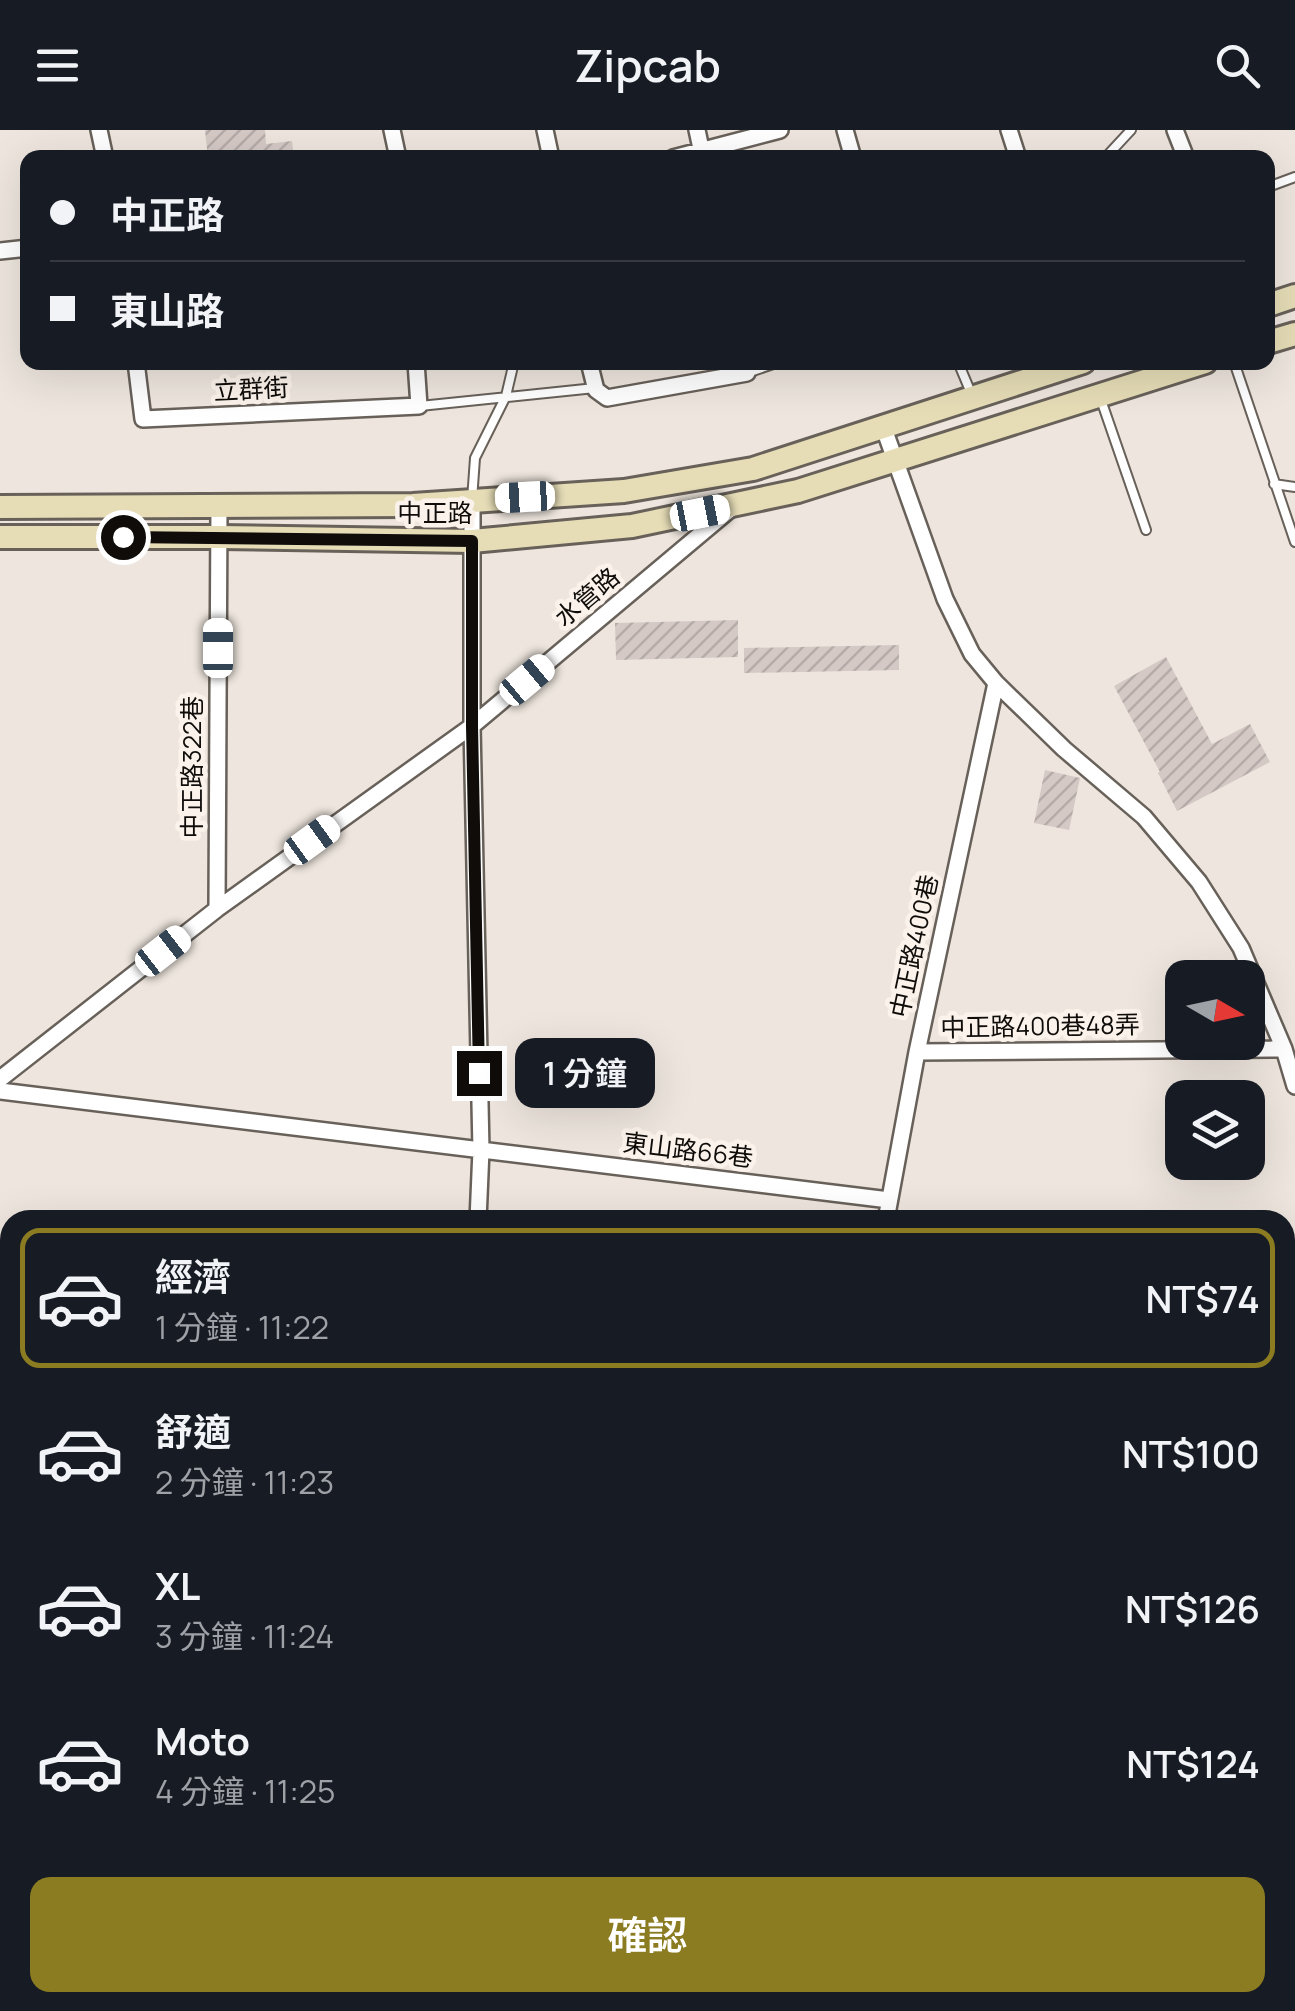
<!DOCTYPE html>
<html lang="zh-TW">
<meta charset="utf-8">
<style>
body{margin:0;font-family:Manrope,"Noto Sans TC",sans-serif;background:#20242c;color:#f1f3f6;height:100vh;display:flex;flex-direction:column;font-size:38px;white-space:nowrap}
*{box-sizing:border-box;margin:0}
p{font-size:32px;color:#9ea1a6}
.icon{flex:none;width:55px;height:55px;fill:none;stroke:currentColor;stroke-width:2;stroke-linecap:round;stroke-linejoin:round}
.map{position:relative;flex:1;overflow:hidden}
.sheet{position:absolute;left:0px;top:1080px;width:1295px;height:802px;display:flex;flex-direction:column;background:#171b24;border-radius:30px 30px 0 0;box-shadow:0 10px 40px #0002}
.sheet>*{flex:none}
.banner{position:absolute;left:20px;top:20px;width:1255px;height:220px;border-radius:20px;box-shadow:0 10px 40px #0002;display:grid;align-content:center;height:220px;padding:0 30px;background:#171b24}
.needle{width:65px;rotate:99deg}
.tools{position:absolute;left:1165px;top:830px;display:grid;gap:20px}
.tools a{display:grid;place-items:center;width:100px;height:100px;border-radius:20px;background:#171b24;box-shadow:0 10px 40px #0002;font-size:50px}
.end{position:absolute;width:45px;height:45px;margin:-22px;border:12px solid #0f0c0a;background:#fff;box-shadow:0 0 0 5px #fff}
.from{border-radius:50%}
.bubble{position:absolute;height:70px;border-radius:20px;background:#171b24;box-shadow:0 10px 40px #0002;font-size:32px;font-weight:600;line-height:70px;text-align:center}
.car{position:absolute;width:30px;height:60px;margin:-30px -15px;border-radius:12px;box-shadow:0 0 8px 2px #0007;background:linear-gradient(#fff 24%,#345 0 40%,#fff 0 76%,#345 0 86%,#fff 0)}
.banner b{display:flex;align-items:center;gap:35px;height:95px;font-size:38px}
.banner b+b{border-top:2px solid #363941}
.banner i{width:25px;height:25px;background:#f1f3f6}
ul{padding:18px 0 0;list-style:none}
li{display:flex;align-items:center;gap:30px;height:140px;margin:0 20px 15px;padding:0 10px;border:5px solid transparent;border-radius:20px}
li div{flex:1}
li b{display:block;font-size:38px}
li em{font-style:normal;font-weight:600}
li.on{border-color:#8b7c22}
li>.icon{width:90px;height:90px;stroke-width:1.5}
.button{display:flex;gap:20px;margin-top:auto;padding:20px 30px}
.button a{flex:1;height:115px;border-radius:20px;background:#8b7c22;color:#fff;font-size:40px;font-weight:600;line-height:115px;text-align:center}
header{display:flex;justify-content:space-between;align-items:center;height:130px;padding:0 30px;background:#171b24;font-size:45px;font-weight:600}
.map>svg:first-child{display:block}
</style>
<header><svg class="icon" aria-label="menu" viewBox="0 0 24 24"><path d="M4 6h16M4 12h16M4 18h16"/></svg>Zipcab<svg class="icon" aria-label="search" viewBox="0 0 24 24"><circle cx="10" cy="10" r="6"/><path d="M15 15l6 6"/></svg></header>
<div class="map">
<svg width="1295" height="1881" viewBox="0 0 1295 1881">
<defs>
<pattern id="forest-firs" width="22" height="20" patternUnits="userSpaceOnUse" patternTransform="scale(2.5)"><rect width="22" height="20" fill="#dbb28a"/><path d="M5 1l3.5 6h-7zM16 11l3.5 6h-7z" fill="#bb9876"/></pattern>
<pattern id="building-hatch" width="6" height="6" patternUnits="userSpaceOnUse" patternTransform="scale(2.5)"><rect width="6" height="6" fill="#d4c9c5"/><path d="M-1 1l2-2M0 6l6-6M5 7l2-2" fill="none" stroke="#b5aba8"/></pattern>
</defs>
<rect width="100%" height="100%" fill="#eee6de"/>
<path fill="url(#forest-firs)" d="M1295 1586V1879L1285 1849V1593Z"/>
<g fill="none" stroke-linecap="round" stroke-linejoin="round">
<path stroke="#698abd" stroke-width="5" d="M0 1174 10 1177
M1285 1412 1295 1420"/>
</g>
<path fill="url(#building-hatch)" d="M205 0H265L266 14 292 11 294 28H208Z
M738 490V527L616 530 615 493Z
M899 515V540L744 543V518Z
M1166 527 1212 614 1250 594 1270 632 1177 681 1158 643 1160 642 1114 556Z
M1045 640 1080 648 1069 700 1034 693Z"/>
<g fill="none" stroke-linecap="round" stroke-linejoin="round">
<defs>
<path id="lane" d="M1105 28 1131 0
M1268 57 1295 47
M958 232 971 263
M1234 232 1295 412
M747 243 779 232
M1100 267 1146 400
M420 276 595 258
M1274 354 1295 357
M472 370 475 328 506 266 514 232
M1285 1154 1295 1151
M0 1847 10 1859
M21 1872 28 1881
M1045 1872 1047 1881"/>
<path id="street" d="M99 0 105 28
M392 0 398 28
M545 0 551 28
M697 0 703 28
M845 0 853 28
M1009 0 1018 28
M1175 0 1186 28
M673 28 780 0
M0 121 28 118
M136 232 143 289 419 276 416 232
M589 232 596 260 607 268 747 243 745 232
M883 296 945 469 972 524 996 553 1064 619 1144 687 1199 752 1241 818 1284 919 1295 956
M472 371V596L481 1020 478 1090
M217 779 219 375
M917 922 1284 919
M0 949 217 779 472 596 734 376
M0 961 889 1070
M886 1090 917 922 996 553
M0 1488 10 1485
M0 1659 2 1697 0 1731
M0 1746V1779
M1285 1779 1295 1783
M0 1838 10 1832
M567 1872 570 1881"/>
<path id="secondary" d="M1268 175 1295 166
M1268 212 1295 204
M0 377 413 375 624 361 753 339 1083 232
M0 407H219L472 411 632 396 798 361 1205 232"/>
</defs>
<use href="#lane" stroke="#68615a" stroke-width="12"/>
<use href="#street" stroke="#68615a" stroke-width="20"/>
<use href="#secondary" stroke="#68615a" stroke-width="28"/>
<use href="#lane" stroke="#fff" stroke-width="8"/>
<use href="#street" stroke="#fff" stroke-width="15"/>
<use href="#secondary" stroke="#e6ddb7" stroke-width="22"/>
</g>
<g fill="none" stroke-linecap="round" stroke-linejoin="round">
<path stroke="#0f0c0a" stroke-width="12" d="M123 407 472 411V596L479 943"/>
</g>
<g text-anchor="middle" stroke-width="9" stroke-linejoin="round" paint-order="stroke">
<g font-size="25" fill="#0f0c0a" stroke="#fbf3eb">
<text transform="translate(251 259) rotate(-3)" y="9">立群街</text>
<text x="435" y="392">中正路</text>
<text transform="translate(587 467) rotate(-40)" y="9">水管路</text>
<text transform="translate(192 637) rotate(-90)" y="9">中正路322巷</text>
<text transform="translate(914 816) rotate(-78)" y="9">中正路400巷</text>
<text transform="translate(1040 896) rotate(-1)" y="9">中正路400巷48弄</text>
<text transform="translate(688 1020) rotate(7)" y="9">東山路66巷</text>
</g>
</g>
</svg>
<div class="tools">
<a><svg class="needle" viewBox="-14 -14 28 28"><path d="M0-13l5 13h-10z" fill="#e53935"/><path d="M0 13l5-13h-10z" fill="#9ea1a6"/></svg></a>
<a><svg class="icon" aria-label="layers" viewBox="0 0 24 24"><path d="M12 4l9 5-9 5-9-5zM3 14l9 5 9-5"/></svg></a>
</div>
<i class="end from" style="left:123px;top:407px"></i>
<i class="end" style="left:479px;top:943px"></i>
<div class="bubble" style="left:515px;top:908px;width:140px">1 分鐘</div>
<i class="car" style="left:525px;top:367px;rotate:267deg"></i>
<i class="car" style="left:700px;top:383px;rotate:79deg"></i>
<i class="car" style="left:218px;top:518px;rotate:0deg"></i>
<i class="car" style="left:527px;top:550px;rotate:50deg"></i>
<i class="car" style="left:312px;top:710px;rotate:54deg"></i>
<i class="car" style="left:163px;top:821px;rotate:52deg"></i>
<div class="banner">
<b><i class="from"></i>中正路</b>
<b><i></i>東山路</b>
</div>
<section class="sheet">
<ul>
<li class="on"><svg class="icon" aria-label="car" viewBox="0 0 24 24"><path d="M5 17H2v-5l4-1 3-4h7l3 4 3 1v5h-3M9 17h6M6 11h13"/><circle cx="7" cy="17" r="2"/><circle cx="17" cy="17" r="2"/></svg><div><b>經濟</b><p>1 分鐘 · 11:22</p></div><em>NT$74</em></li>
<li><svg class="icon" aria-label="car" viewBox="0 0 24 24"><path d="M5 17H2v-5l4-1 3-4h7l3 4 3 1v5h-3M9 17h6M6 11h13"/><circle cx="7" cy="17" r="2"/><circle cx="17" cy="17" r="2"/></svg><div><b>舒適</b><p>2 分鐘 · 11:23</p></div><em>NT$100</em></li>
<li><svg class="icon" aria-label="car" viewBox="0 0 24 24"><path d="M5 17H2v-5l4-1 3-4h7l3 4 3 1v5h-3M9 17h6M6 11h13"/><circle cx="7" cy="17" r="2"/><circle cx="17" cy="17" r="2"/></svg><div><b>XL</b><p>3 分鐘 · 11:24</p></div><em>NT$126</em></li>
<li><svg class="icon" aria-label="car" viewBox="0 0 24 24"><path d="M5 17H2v-5l4-1 3-4h7l3 4 3 1v5h-3M9 17h6M6 11h13"/><circle cx="7" cy="17" r="2"/><circle cx="17" cy="17" r="2"/></svg><div><b>Moto</b><p>4 分鐘 · 11:25</p></div><em>NT$124</em></li>
</ul>
<div class="button"><a>確認</a></div>
</section>
</div>
